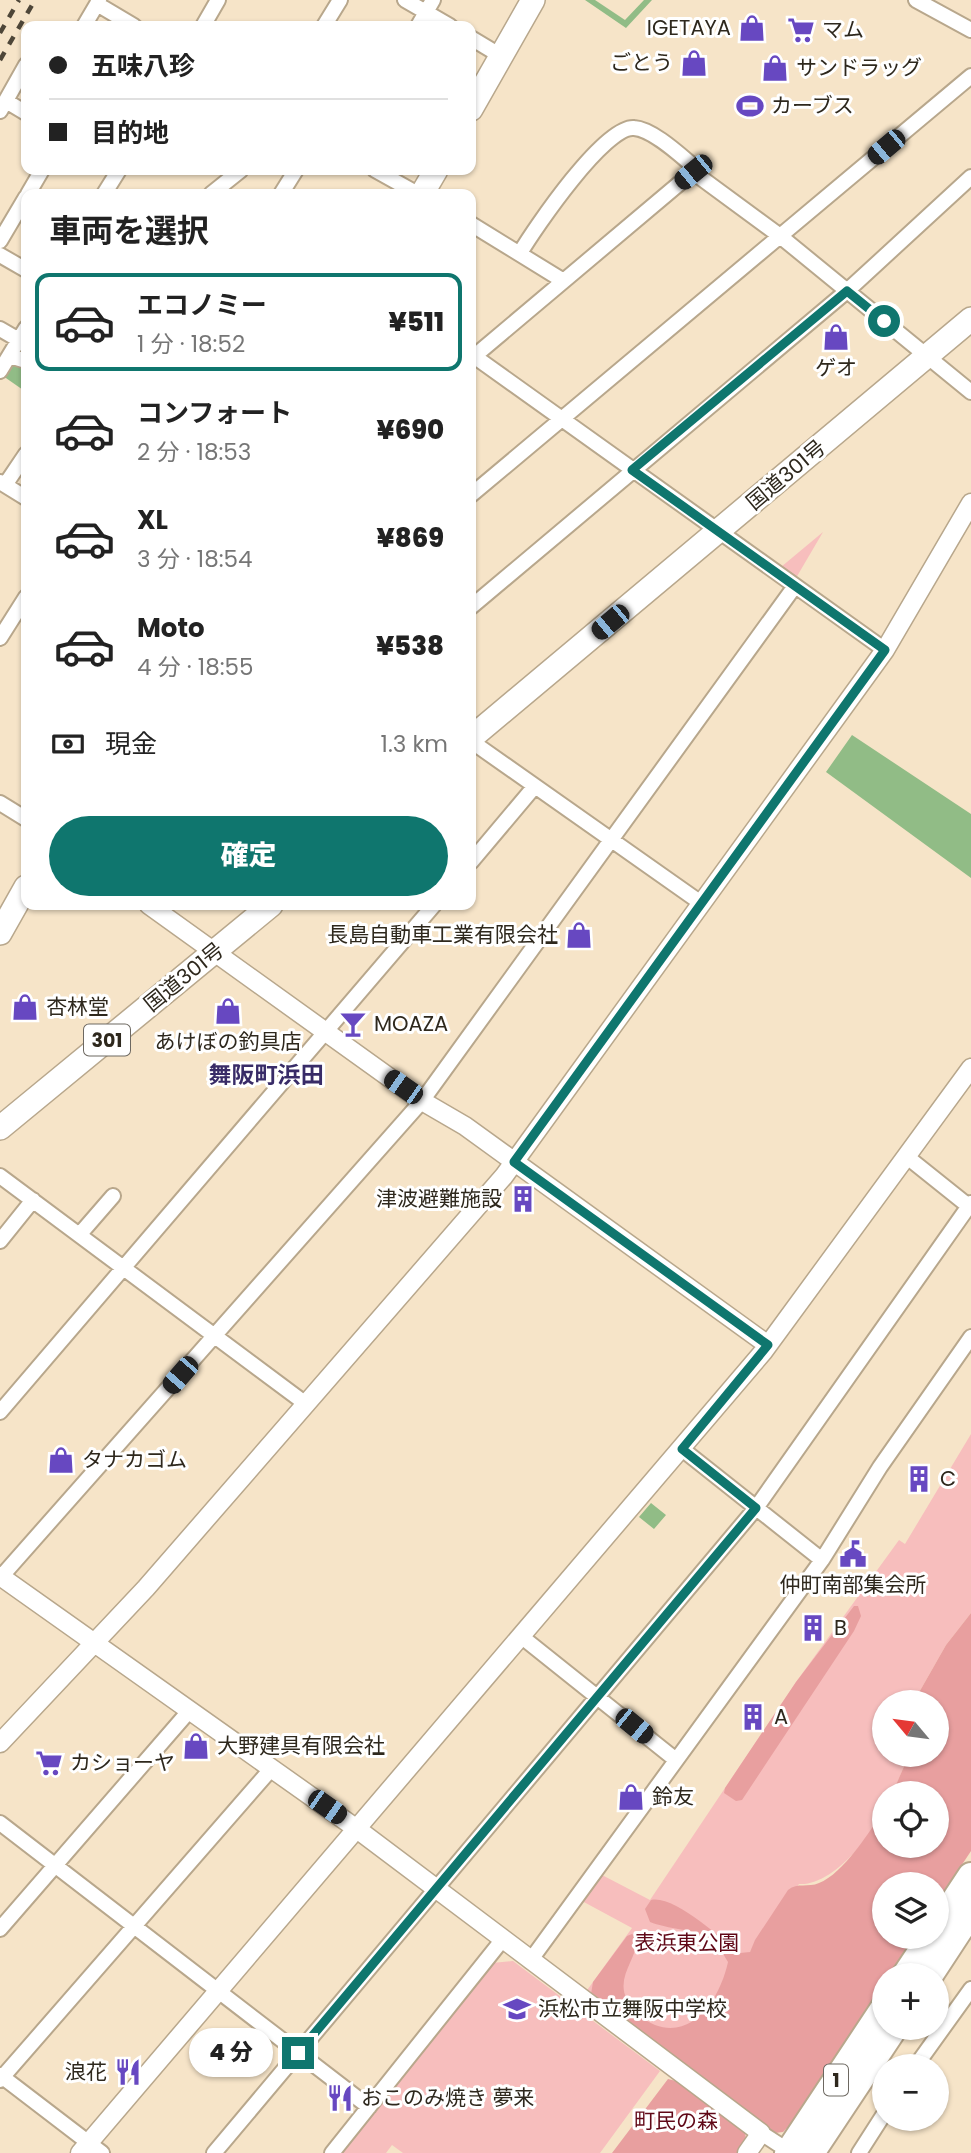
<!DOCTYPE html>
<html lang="ja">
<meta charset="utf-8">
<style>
body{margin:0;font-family:Poppins,"Noto Sans JP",sans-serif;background:#f2f2f2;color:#222;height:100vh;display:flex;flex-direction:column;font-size:26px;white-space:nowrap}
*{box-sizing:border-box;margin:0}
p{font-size:23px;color:#767676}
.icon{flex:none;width:38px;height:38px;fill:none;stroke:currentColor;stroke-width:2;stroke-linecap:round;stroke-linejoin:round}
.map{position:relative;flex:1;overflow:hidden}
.panel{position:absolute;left:21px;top:189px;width:455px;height:721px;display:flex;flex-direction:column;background:#fff;border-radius:14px;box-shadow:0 2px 5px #0004}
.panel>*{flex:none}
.banner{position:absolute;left:21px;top:21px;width:455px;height:154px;border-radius:14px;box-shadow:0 2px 5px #0004;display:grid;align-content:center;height:154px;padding:0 28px;background:#fff}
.needle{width:46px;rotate:299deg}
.tools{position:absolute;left:872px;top:1690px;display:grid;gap:14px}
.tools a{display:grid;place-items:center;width:77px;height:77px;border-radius:50%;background:#fff;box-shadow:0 2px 5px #0004;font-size:35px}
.end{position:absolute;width:32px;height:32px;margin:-16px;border:9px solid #0f766e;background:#fff;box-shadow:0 0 0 4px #fff}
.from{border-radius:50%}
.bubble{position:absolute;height:49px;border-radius:24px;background:#fff;box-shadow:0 2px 5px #0004;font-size:23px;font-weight:800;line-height:49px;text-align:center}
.car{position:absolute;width:21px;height:42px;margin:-21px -10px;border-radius:9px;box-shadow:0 0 5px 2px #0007;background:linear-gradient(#222 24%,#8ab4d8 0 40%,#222 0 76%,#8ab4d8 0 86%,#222 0)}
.banner b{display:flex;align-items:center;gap:24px;height:66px;font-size:26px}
.banner b+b{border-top:2px solid #e0e0e0}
.banner i{width:18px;height:18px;background:#222}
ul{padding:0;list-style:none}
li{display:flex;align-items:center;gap:21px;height:98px;margin:0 14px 10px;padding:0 14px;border:4px solid transparent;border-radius:14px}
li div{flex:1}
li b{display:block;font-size:26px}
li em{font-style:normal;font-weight:800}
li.active{border-color:#0f766e}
li>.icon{width:63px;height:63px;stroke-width:1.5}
h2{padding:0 28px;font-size:32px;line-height:84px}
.pay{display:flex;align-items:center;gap:18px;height:77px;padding:0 28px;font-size:26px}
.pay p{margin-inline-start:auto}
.button{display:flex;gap:14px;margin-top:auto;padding:14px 28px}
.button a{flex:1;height:80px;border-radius:42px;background:#0f766e;color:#fff;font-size:28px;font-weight:800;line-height:80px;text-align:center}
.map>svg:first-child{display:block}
</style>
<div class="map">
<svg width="971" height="2153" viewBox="0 0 971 2153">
<rect width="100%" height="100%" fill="#f6e4c8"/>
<path fill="#f7bebd" d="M823 532 796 578 781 567Z
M971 1434V1613L946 1645 913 1703H884V1755H909L893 1792 884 1794C884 1826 834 1887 799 1884L673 2059 585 1993 632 1928 582 1901 602 1875 650 1900 796 1682 899 1540 905 1544Z
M513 1961 660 2071 600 2153H403L392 2145 386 2153H341L492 1963Z"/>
<path fill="#e89f9f" d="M854 1606H858L861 1616 854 1631 742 1800 736 1801 724 1793 725 1788 796 1682Z
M971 1613V1851L936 1904V1885H884V1937H914L888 1976H884V1983L790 2125 783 2132 775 2133 591 1994 593 1982 627 1936 632 1934 637 1937C638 1959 615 1976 627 2000 632 2012 644 2020 655 2025 695 2040 721 1995 728 1962 708 1923 685 1935 650 1922L645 1909 651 1900C675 1895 721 1939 740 1953L750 1952 755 1940 788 1890C798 1882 808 1888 819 1883 843 1874 871 1830 884 1809V1846H936V1794H892L909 1755H936V1703H913L946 1645Z
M668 2079 680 2082 745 2132 746 2139 739 2153H612Z"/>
<path fill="#91bc86" d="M585 0H595L625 20 644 0H652L626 28Z
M11 364 26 366V392L3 376Z
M852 735 971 814V878L826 772Z
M651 1503 666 1515 654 1529 639 1517Z"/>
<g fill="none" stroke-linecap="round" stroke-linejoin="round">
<defs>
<path id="minor" d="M99 0 97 4 134 26
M405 0 450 26
M916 0 971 30
M84 26 97 4
M203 26 218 0
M324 26 340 0
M418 26 433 0
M471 38 501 56
M6 101 26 113
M0 111 26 65
M375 170 418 194
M28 194 42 170
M104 194 119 170
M211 194 241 170
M281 194 296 170
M471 224 562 280
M0 241 26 197
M520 253C535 228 605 125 634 128 652 129 679 154 692 165L693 172 780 236 971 392
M0 255 26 270
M0 329 19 340
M471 354 885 650
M10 356 26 361
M471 359 693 172
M0 371 26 328
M0 482 26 498
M5 485 26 454
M471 495 971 76
M471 607 847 291 971 177
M0 638 26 597
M471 741 701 903
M0 803 26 819
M471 862 535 786
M906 1156 971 1208
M0 1176 306 1404
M80 1234 113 1196
M0 1241 33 1200
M0 1412 434 905
M682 1449 822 1560
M0 1578 422 1101 795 586
M522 1637 676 1760
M0 1823 369 2107
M0 1929 190 1710
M530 1961 822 1560 880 1467 971 1337
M915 2067 971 1989
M0 2075 102 2153
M0 2080 272 1768
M761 2133 778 2144
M214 2153 756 1508 971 1203
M332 2153 503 1939
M859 2153 884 2114"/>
<path id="tertiary" d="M149 905 422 1101 465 1126 768 1345
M0 1576 357 1829 761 2133 747 2153
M0 1743 146 1588 504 1176 885 650 971 503
M80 2153 763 1352 971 1068"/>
<path id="primary" d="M471 109 533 0
M422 194 436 170
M0 933 26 887"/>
<path id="trunk" d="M471 738 971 319
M0 1128 271 905"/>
<path id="motorway" d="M936 1929 971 1876
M905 1976 931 1937
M929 1976 971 1912
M788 2153 884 2008
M811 2153 894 2028"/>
</defs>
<use href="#minor" stroke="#b8a78c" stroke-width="18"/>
<use href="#tertiary" stroke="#b8a78c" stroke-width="21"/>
<use href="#primary" stroke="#b8a78c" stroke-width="26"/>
<use href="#trunk" stroke="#b8a78c" stroke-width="26"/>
<use href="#motorway" stroke="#b8a78c" stroke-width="30"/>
<use href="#minor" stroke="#fff" stroke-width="14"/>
<use href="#tertiary" stroke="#fff" stroke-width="18"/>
<use href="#primary" stroke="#fff" stroke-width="23"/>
<use href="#trunk" stroke="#fff" stroke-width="23"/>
<use href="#motorway" stroke="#fff" stroke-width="26"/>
<path stroke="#4e4638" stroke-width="4.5" stroke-dasharray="9 9" stroke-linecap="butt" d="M0 33 19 0
M0 60 35 0"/>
</g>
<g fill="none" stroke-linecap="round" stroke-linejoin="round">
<path stroke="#0f766e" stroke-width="9" d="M298 2053 756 1508 682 1449 768 1345 514 1162 885 650 632 470 847 291 884 321"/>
</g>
<defs>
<symbol id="shop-bare" viewBox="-9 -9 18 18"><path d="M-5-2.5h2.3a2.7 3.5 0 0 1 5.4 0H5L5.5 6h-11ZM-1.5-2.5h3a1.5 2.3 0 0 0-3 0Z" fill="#6748c1" stroke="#fff" stroke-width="2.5" paint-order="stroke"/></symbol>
<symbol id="supermarket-bare" viewBox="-9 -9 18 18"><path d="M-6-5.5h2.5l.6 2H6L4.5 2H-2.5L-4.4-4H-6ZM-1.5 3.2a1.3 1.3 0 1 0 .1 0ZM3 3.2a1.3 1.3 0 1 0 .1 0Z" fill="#6748c1" stroke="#fff" stroke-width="2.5" paint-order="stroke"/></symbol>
<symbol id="stadium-bare" viewBox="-9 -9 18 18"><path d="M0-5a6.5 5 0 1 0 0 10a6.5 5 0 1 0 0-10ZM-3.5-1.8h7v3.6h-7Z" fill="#6748c1" stroke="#fff" stroke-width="2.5" paint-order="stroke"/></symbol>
<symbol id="bar-bare" viewBox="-9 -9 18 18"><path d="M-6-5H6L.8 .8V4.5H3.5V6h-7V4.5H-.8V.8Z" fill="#6748c1" stroke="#fff" stroke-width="2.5" paint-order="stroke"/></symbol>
<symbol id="building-bare" viewBox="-9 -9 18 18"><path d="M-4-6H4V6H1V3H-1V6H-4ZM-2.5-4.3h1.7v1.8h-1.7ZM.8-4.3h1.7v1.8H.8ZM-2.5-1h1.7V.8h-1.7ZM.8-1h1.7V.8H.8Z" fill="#6748c1" stroke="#fff" stroke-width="2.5" paint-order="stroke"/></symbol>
<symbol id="civic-bare" viewBox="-9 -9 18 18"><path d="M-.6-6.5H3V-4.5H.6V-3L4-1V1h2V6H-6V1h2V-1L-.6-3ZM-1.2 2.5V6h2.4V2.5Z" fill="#6748c1" stroke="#fff" stroke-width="2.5" paint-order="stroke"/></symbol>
<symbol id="school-bare" viewBox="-9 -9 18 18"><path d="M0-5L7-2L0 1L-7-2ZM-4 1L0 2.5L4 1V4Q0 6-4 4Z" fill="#6748c1" stroke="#fff" stroke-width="2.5" paint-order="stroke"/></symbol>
<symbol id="restaurant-bare" viewBox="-9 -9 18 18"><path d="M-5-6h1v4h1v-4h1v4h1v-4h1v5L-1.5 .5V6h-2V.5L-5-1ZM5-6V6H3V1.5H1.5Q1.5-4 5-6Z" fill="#6748c1" stroke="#fff" stroke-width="2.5" paint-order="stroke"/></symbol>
</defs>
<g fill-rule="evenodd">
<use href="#shop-bare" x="733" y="9" width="38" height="38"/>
<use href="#supermarket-bare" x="782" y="11" width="38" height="38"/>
<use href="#shop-bare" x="675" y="44" width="38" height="38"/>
<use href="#shop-bare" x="756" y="49" width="38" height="38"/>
<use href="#stadium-bare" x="731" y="87" width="38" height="38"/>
<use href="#shop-bare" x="817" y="318" width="38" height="38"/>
<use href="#shop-bare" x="560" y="916" width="38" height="38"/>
<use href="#shop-bare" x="6" y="988" width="38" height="38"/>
<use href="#shop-bare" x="209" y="992" width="38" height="38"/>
<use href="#bar-bare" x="334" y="1005" width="38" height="38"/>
<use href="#building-bare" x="504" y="1180" width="38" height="38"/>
<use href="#shop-bare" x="42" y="1441" width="38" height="38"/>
<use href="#building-bare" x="900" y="1460" width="38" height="38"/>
<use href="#civic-bare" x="834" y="1535" width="38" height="38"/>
<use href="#building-bare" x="794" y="1609" width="38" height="38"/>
<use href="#building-bare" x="734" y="1698" width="38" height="38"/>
<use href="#shop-bare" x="177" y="1727" width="38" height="38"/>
<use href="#supermarket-bare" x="30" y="1744" width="38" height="38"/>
<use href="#shop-bare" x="612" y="1778" width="38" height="38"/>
<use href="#school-bare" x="498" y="1990" width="38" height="38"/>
<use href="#restaurant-bare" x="109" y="2053" width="38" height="38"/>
<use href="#restaurant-bare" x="321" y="2079" width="38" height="38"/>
</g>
<g text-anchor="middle" stroke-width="6" stroke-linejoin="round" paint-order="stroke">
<g fill="#fff" stroke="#6d6861" stroke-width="2">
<rect x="84" y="1024.5" width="46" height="31" rx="5"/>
<rect x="824" y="2064.5" width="24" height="31" rx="5"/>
</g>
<g font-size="19" font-weight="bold" fill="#2e281d">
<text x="107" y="1047">301</text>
<text x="836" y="2087">1</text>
</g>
<g font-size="21" fill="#2e281d" stroke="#fff" text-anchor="start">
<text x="731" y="35" text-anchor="end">IGETAYA</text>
<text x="822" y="37">マム</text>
<text x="673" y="70" text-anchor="end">ごとう</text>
<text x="796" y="75">サンドラッグ</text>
<text x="771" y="113">カーブス</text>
<text x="836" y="375" text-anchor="middle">ゲオ</text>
<text x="558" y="942" text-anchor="end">長島自動車工業有限会社</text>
<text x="46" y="1014">杏林堂</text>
<text x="374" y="1031">MOAZA</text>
<text x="228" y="1049" text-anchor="middle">あけぼの釣具店</text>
<text x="502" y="1206" text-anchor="end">津波避難施設</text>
<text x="82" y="1467">タナカゴム</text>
<text x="940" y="1486">C</text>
<text x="853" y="1592" text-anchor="middle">仲町南部集会所</text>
<text x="834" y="1635">B</text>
<text x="774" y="1724">A</text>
<text x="217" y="1753">大野建具有限会社</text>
<text x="70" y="1770">カショーヤ</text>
<text x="652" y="1804">鈴友</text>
<text x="538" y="2016">浜松市立舞阪中学校</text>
<text x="107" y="2079" text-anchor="end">浪花</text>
<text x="361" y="2105">おこのみ焼き 夢来</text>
</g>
<g font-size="21" fill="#2e281d" stroke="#fff">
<text transform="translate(786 475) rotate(-40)" y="7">国道301号</text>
<text transform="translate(184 977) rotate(-39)" y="7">国道301号</text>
</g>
<g font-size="21" fill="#600817" stroke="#fff">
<text x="687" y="1950">表浜東公園</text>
<text x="676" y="2128">町民の森</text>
</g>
<g font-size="23" font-weight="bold" fill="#382b67" stroke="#fff">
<text x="266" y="1083">舞阪町浜田</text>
</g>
</g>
</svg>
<div class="tools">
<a><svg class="needle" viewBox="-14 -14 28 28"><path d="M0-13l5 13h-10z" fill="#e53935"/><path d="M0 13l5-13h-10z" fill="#767676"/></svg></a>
<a><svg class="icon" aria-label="locate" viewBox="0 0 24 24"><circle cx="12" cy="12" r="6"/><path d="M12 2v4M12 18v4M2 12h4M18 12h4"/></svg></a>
<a><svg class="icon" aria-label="layers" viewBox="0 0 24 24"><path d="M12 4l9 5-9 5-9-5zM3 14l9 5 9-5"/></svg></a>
<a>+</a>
<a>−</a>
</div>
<i class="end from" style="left:884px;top:321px"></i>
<i class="end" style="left:298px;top:2053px"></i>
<div class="bubble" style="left:189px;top:2028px;width:84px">4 分</div>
<i class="car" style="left:886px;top:147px;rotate:230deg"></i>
<i class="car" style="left:693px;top:172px;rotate:231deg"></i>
<i class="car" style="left:610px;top:622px;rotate:230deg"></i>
<i class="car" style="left:403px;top:1087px;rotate:305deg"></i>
<i class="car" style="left:180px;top:1375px;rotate:221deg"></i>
<i class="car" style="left:634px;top:1726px;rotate:129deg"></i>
<i class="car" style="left:327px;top:1807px;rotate:125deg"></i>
<div class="banner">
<b><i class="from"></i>五味八珍</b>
<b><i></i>目的地</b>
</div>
<section class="panel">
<h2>車両を選択</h2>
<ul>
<li class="active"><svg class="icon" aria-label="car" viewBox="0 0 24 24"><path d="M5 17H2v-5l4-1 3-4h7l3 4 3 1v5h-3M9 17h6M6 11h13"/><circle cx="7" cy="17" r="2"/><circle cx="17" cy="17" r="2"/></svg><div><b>エコノミー</b><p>1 分 · 18:52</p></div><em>¥511</em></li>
<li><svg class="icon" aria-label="car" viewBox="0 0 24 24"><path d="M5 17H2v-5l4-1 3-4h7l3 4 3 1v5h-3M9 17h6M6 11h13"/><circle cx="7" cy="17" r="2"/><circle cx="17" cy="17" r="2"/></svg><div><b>コンフォート</b><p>2 分 · 18:53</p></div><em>¥690</em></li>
<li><svg class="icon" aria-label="car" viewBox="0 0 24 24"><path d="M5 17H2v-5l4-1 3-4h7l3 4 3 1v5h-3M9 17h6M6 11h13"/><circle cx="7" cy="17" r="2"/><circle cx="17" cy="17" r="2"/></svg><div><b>XL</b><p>3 分 · 18:54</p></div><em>¥869</em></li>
<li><svg class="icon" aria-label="car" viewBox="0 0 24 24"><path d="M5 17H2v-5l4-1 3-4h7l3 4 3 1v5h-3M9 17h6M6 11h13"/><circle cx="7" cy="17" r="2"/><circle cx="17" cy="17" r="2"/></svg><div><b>Moto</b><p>4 分 · 18:55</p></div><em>¥538</em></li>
</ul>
<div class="pay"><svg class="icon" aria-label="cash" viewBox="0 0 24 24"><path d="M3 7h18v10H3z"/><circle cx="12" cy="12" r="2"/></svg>現金<p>1.3 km</p></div>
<div class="button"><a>確定</a></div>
</section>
</div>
